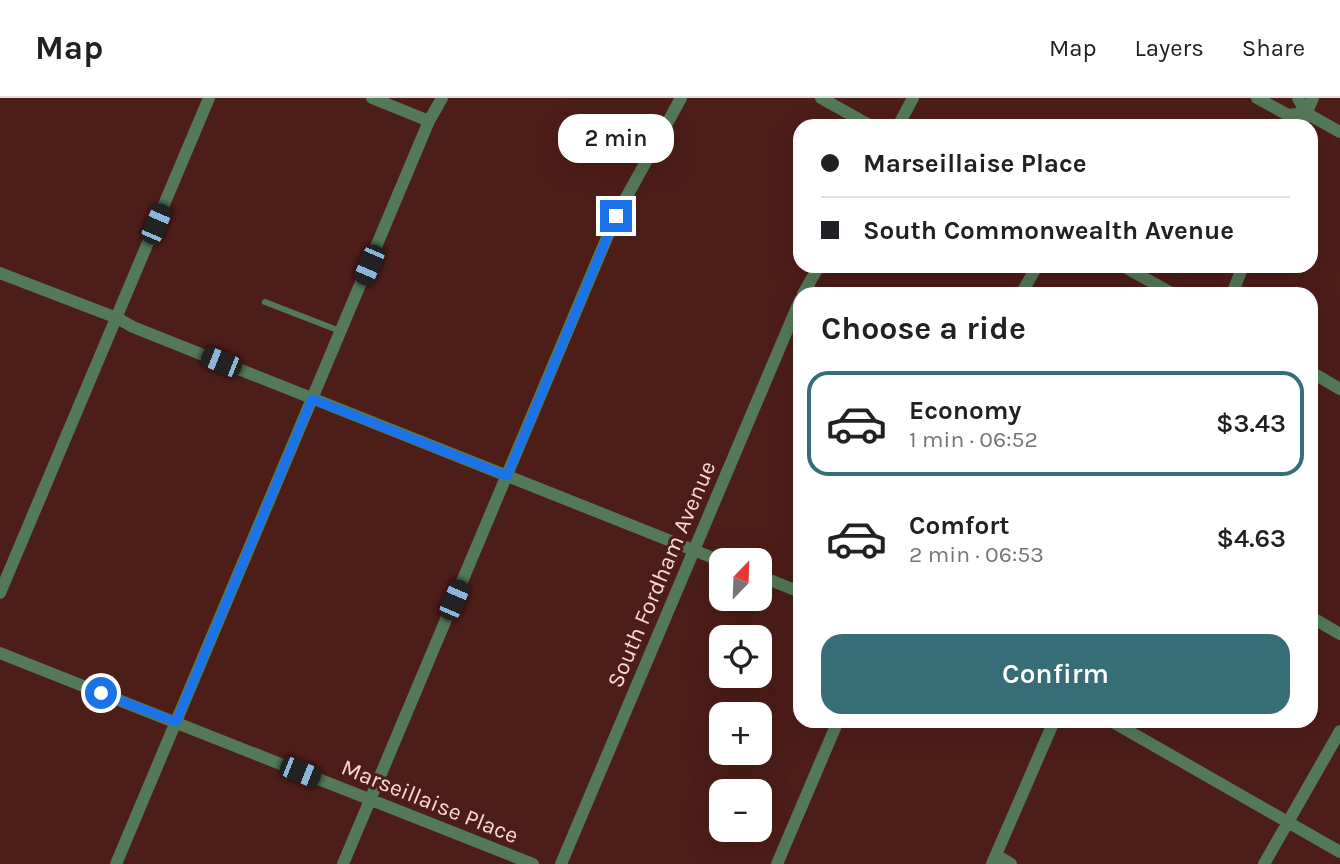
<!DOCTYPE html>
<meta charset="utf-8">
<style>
body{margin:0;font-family:Karla,sans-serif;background:#f6f6f6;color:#202124;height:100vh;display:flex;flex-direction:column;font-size:26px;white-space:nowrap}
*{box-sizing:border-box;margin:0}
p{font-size:23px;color:#757577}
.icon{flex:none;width:38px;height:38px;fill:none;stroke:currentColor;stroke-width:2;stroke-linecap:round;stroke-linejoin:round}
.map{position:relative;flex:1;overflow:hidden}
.panel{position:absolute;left:793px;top:189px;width:525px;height:441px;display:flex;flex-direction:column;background:#fff;border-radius:21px;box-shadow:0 7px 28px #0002}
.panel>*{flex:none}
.banner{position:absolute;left:793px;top:21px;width:525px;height:154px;border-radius:21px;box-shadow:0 7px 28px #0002;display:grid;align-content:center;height:154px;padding:0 28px;background:#fff}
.needle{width:46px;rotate:23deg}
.tools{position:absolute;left:709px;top:450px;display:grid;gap:14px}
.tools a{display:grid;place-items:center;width:63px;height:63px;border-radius:14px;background:#fff;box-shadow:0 7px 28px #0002;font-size:35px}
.end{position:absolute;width:32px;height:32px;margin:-16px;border:9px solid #1a73e8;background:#fff;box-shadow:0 0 0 4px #fff}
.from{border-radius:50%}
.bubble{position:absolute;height:49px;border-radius:21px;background:#fff;box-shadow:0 7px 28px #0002;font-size:23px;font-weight:600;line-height:49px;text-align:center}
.car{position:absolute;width:21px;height:42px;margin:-21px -10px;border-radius:9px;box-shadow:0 0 5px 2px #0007;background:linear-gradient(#222 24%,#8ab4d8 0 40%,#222 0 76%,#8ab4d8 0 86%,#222 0)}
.banner b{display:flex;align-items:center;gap:24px;height:66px;font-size:26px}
.banner b+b{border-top:2px solid #e0e0e0}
.banner i{width:18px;height:18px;background:#202124}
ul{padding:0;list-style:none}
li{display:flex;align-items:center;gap:21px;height:105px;margin:0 14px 10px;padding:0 14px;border:4px solid transparent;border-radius:21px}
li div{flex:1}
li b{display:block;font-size:26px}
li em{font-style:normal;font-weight:600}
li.current{border-color:#376d76}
li>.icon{width:63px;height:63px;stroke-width:1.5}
h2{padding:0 28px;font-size:32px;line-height:84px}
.action{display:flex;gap:14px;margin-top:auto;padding:14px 28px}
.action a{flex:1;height:80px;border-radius:21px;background:#376d76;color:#fff;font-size:28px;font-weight:600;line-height:80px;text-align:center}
header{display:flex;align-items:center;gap:42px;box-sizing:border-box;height:98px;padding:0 35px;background:#fff;border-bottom:2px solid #e0e0e0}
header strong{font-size:33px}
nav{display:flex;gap:38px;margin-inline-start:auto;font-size:24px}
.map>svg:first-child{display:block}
</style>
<header>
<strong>Map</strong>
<nav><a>Map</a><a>Layers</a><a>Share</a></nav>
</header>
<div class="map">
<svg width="1340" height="766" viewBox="0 0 1340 766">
<rect width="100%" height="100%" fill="#4d1d18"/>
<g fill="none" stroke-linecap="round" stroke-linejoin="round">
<path stroke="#547958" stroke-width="6" d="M265 204 340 233"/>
<path stroke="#547958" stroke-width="12" d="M372 0 429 23
M821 0 871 28
M1257 0 1288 17 1306 15
M1298 0 1306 15 1340 34
M898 28 913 0
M1301 28 1313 0
M1123 168 1173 196
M0 175 117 220 133 229 721 463
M803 196 819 168
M1021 196 1037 168
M1232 196 1243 168
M1311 274 1340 291
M760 478 800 494
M0 495 209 0
M1311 519 1340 536
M0 555 533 766
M1111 623 1340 754
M996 757 1011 766
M116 766 429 23 442 0
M343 766 616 118 681 0
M561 766 800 202
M777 766 838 623
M992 766 1054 623
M1264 766 1340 633"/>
</g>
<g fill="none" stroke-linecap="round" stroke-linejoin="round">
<path stroke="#1a73e8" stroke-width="9" d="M101 595 176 624 312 301 507 378 616 118"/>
</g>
<g text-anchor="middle" stroke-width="6" stroke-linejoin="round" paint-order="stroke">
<g font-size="23" fill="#f9d8d4" stroke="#4d1d18">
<text transform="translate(661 476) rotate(-67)" y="8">South Fordham Avenue</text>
<text transform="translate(430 703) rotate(22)" y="8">Marseillaise Place</text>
</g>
</g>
</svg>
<div class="tools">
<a><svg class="needle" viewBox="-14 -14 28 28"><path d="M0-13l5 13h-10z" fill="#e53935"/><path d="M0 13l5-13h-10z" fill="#757577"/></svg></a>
<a><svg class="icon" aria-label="locate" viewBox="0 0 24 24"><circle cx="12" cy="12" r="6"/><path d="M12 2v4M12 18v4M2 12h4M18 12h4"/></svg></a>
<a>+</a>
<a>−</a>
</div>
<i class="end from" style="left:101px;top:595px"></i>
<i class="end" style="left:616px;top:118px"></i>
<div class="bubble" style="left:558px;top:16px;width:116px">2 min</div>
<i class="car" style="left:156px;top:126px;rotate:23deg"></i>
<i class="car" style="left:369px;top:167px;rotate:203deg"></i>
<i class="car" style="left:221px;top:264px;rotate:292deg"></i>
<i class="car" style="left:454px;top:502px;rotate:23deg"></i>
<i class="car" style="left:300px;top:674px;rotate:112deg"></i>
<div class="banner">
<b><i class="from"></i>Marseillaise Place</b>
<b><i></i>South Commonwealth Avenue</b>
</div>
<section class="panel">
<h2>Choose a ride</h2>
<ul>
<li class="current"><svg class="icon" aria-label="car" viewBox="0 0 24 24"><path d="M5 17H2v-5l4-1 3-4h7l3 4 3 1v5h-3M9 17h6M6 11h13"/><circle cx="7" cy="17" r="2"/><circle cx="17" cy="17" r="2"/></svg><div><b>Economy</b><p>1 min · 06:52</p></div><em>$3.43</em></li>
<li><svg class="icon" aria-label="car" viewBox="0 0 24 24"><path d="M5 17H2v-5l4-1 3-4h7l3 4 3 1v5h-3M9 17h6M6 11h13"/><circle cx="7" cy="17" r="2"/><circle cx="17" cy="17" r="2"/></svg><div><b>Comfort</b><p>2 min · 06:53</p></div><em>$4.63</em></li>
</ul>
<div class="action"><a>Confirm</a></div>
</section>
</div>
